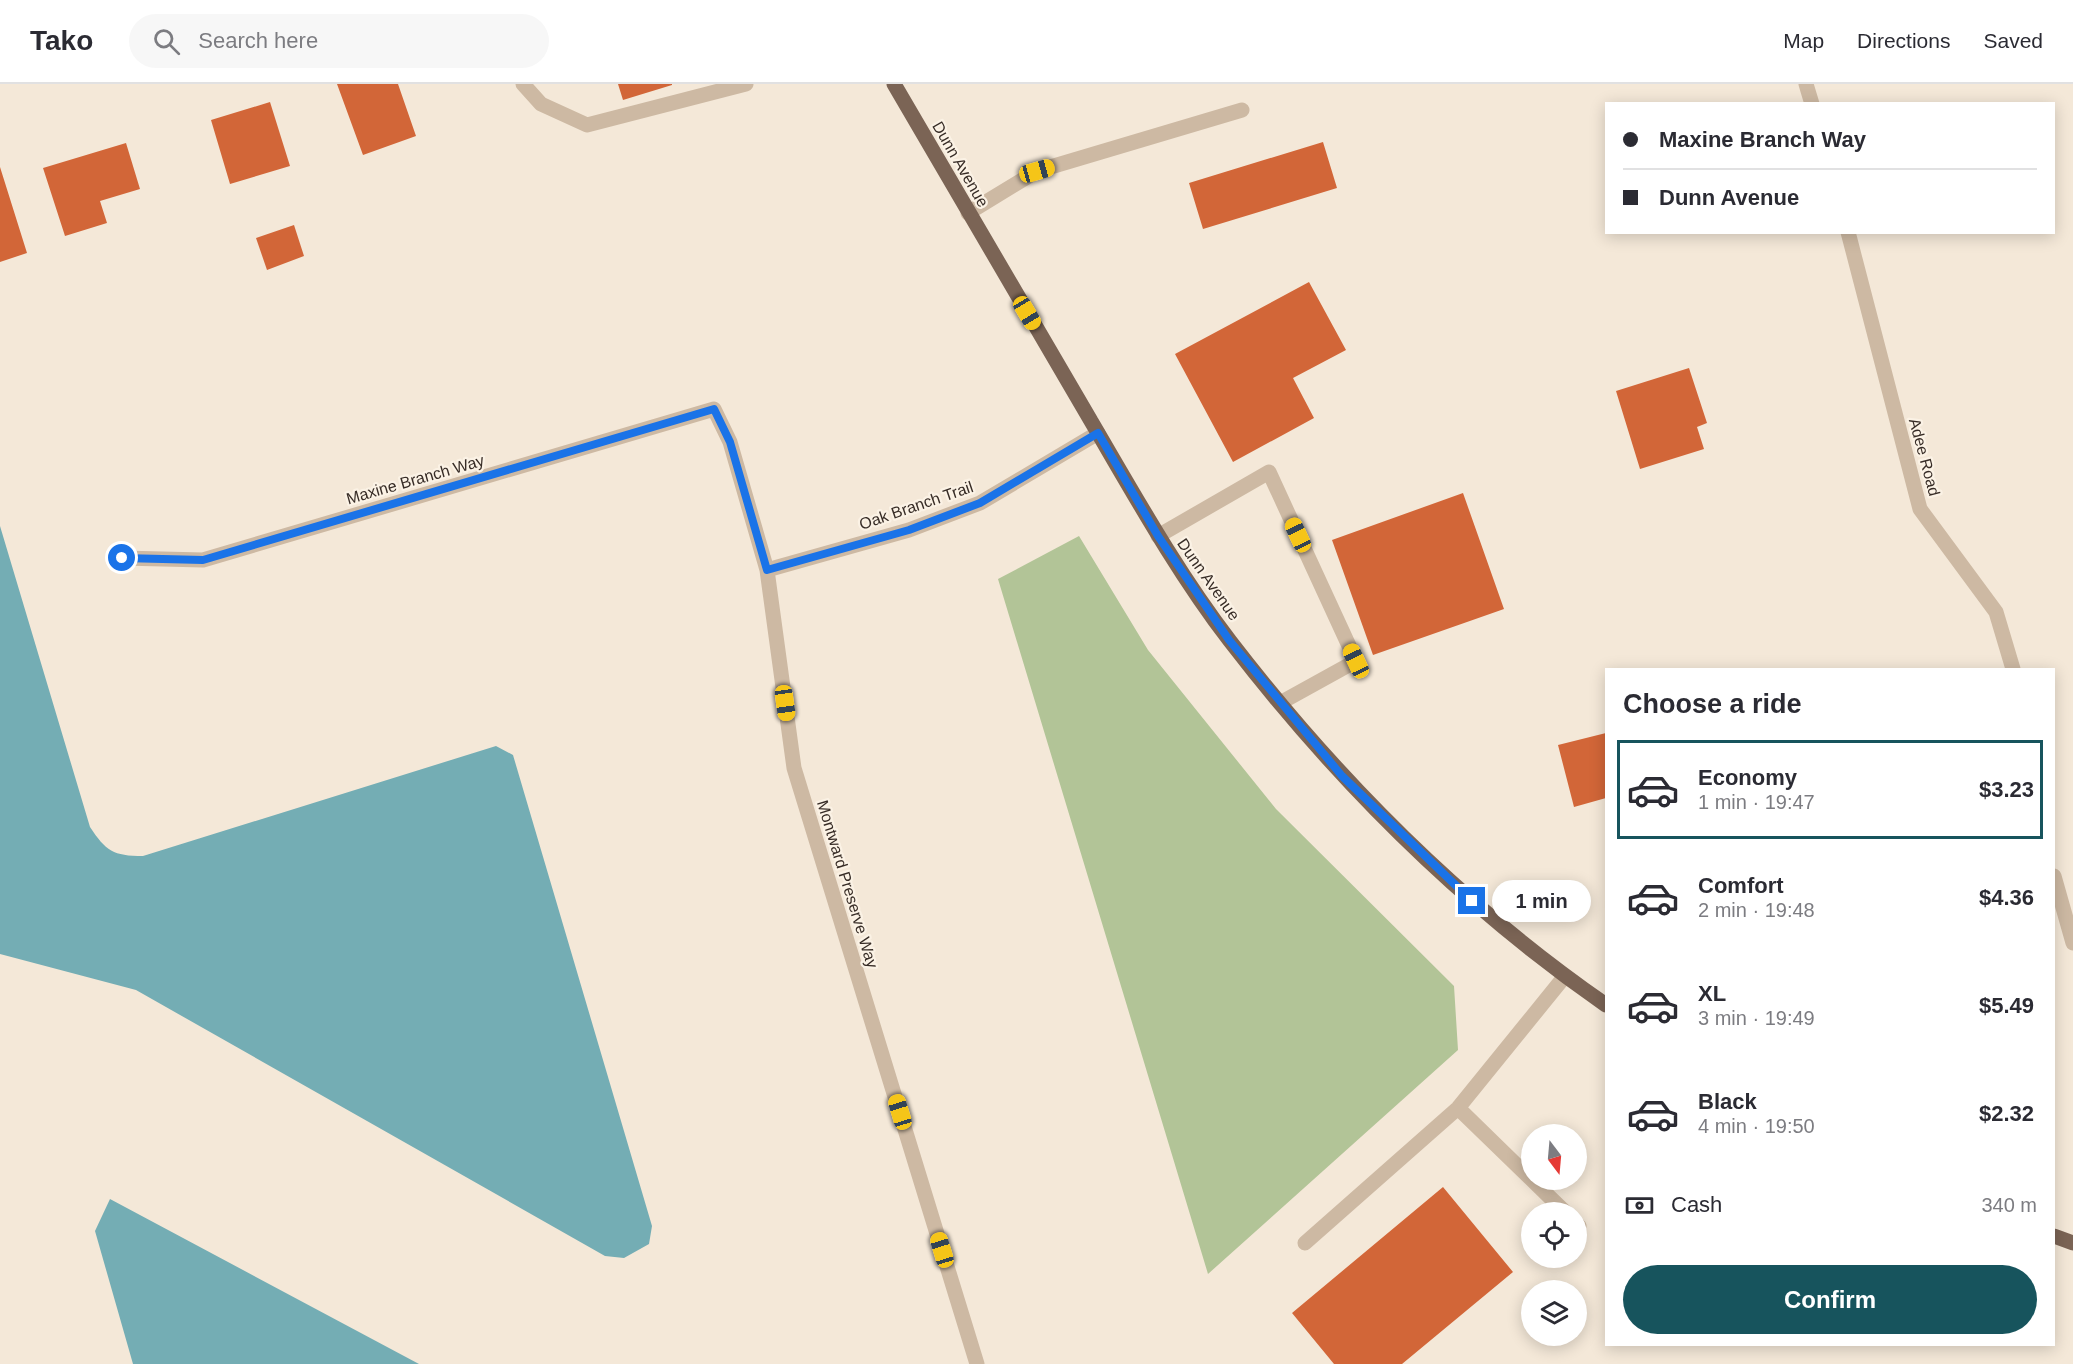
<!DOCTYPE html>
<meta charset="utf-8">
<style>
body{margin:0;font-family:Arial,sans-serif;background:#f7f7f7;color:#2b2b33;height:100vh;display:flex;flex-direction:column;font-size:22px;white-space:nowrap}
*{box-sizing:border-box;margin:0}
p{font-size:20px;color:#7c7c81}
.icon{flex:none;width:33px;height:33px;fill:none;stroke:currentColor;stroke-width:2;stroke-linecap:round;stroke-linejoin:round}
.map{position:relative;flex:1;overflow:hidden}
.sheet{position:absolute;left:1605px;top:584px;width:450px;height:678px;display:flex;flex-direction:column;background:#fff;border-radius:0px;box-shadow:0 3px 15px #0003}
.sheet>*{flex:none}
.top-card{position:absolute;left:1605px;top:18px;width:450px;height:132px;border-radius:0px;box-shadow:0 3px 15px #0003;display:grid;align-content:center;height:132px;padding:0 18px;background:#fff}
.needle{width:39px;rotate:164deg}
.buttons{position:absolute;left:1521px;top:1040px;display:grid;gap:12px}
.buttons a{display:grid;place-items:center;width:66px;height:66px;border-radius:50%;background:#fff;box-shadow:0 3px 15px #0003;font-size:30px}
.end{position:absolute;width:27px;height:27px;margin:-14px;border:8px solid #1a73e8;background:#fff;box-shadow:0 0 0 3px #fff}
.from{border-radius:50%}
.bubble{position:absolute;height:42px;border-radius:21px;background:#fff;box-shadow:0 3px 15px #0003;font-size:20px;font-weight:700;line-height:42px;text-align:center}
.car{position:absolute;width:18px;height:36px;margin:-18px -9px;border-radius:8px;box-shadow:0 0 4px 2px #0007;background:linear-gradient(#f5c518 24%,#345 0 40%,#f5c518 0 76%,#345 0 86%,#f5c518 0)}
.top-card b{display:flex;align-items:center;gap:21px;height:57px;font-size:22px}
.top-card b+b{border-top:2px solid #e1e1e2}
.top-card i{width:15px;height:15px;background:#2b2b33}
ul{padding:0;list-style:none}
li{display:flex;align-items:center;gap:18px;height:99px;margin:0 12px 9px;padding:0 6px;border:3px solid transparent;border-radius:0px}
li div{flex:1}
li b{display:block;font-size:22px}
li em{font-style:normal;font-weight:700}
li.on{border-color:#17545d}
li>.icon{width:54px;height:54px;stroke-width:1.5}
h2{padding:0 18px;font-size:27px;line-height:72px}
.pay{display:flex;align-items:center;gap:15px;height:66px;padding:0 18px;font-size:22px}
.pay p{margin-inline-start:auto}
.button{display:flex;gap:12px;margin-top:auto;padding:12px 18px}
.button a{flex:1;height:69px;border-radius:36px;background:#17545d;color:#fff;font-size:24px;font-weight:700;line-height:69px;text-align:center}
header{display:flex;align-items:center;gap:36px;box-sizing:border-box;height:84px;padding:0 30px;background:#fff;border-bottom:2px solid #e1e1e2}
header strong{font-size:28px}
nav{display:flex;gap:33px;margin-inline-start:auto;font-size:21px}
.search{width:420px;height:54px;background:#f7f7f7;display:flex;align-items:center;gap:15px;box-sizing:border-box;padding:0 21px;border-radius:33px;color:#7c7c81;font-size:22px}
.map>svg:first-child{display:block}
</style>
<header>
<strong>Tako</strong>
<div class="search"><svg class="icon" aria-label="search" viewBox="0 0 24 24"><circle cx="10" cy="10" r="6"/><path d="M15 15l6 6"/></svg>Search here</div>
<nav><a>Map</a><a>Directions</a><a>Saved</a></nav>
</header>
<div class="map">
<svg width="2073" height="1280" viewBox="0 0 2073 1280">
<rect width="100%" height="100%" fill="#f4e8d8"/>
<path fill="#b2c497" d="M1079 452 1148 566 1276 725 1454 902 1458 966 1208 1190 998 495Z"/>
<path fill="#74adb4" d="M0 442 90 743C106 767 113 772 143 772L496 662 513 671 652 1142 649 1160 624 1174 605 1172 136 906 0 870Z
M110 1115 419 1280H133L95 1147Z"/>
<path fill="#d26638" d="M337 0H398L416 52 363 71Z
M618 0H672V1L623 16Z
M270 18 290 82 230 100 211 36Z
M1323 58 1337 104 1203 145 1189 99Z
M126 59 140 105 100 117 107 139 65 152 43 84Z
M0 83 27 169 0 178Z
M294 141 304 172 267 186 256 154Z
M1309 198 1346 266 1293 294 1314 334 1233 378 1175 270Z
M1689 284 1707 339 1697 343 1704 365 1640 385 1616 307Z
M1463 409 1504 525 1373 571 1332 456Z
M1606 649V714L1574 723 1558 661Z
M1443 1103 1513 1188 1402 1280H1334L1292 1229Z"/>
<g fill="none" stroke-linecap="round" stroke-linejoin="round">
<path stroke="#cdb9a3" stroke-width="15" d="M523 0 541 20 587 41 746 0
M1806 0 1812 20
M968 129 1037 87 1242 26
M1848 148 1920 425 1996 528 2013 585
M1158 452 1269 388 1356 577 1280 619
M2054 792 2073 859
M1458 1024 1565 1128
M1576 1140 1579 1142
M1305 1159 1458 1024 1565 892"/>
<path stroke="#cdb9a3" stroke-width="15" d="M122 474 203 476 714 325 730 358 767 486 794 684 977 1280
M767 486 909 446 980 419 1098 349"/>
<path stroke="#7b6455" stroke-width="15" d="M894 0C959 113 1025 225 1091 337 1135 412 1177 488 1230 557 1337 696 1462 821 1606 921
M2054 1152 2073 1159"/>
</g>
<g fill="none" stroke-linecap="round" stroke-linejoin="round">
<path stroke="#1a73e8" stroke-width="8" d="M122 474 203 476 714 325 730 358 767 486 909 446 980 419 1098 349 1158 452 1229 556 1342 692 1472 817"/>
</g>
<g text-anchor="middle" stroke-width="4.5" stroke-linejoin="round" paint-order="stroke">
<g font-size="16" fill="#372c26" stroke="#fbf2e5">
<text transform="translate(961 80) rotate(60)" y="6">Dunn Avenue</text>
<text transform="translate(1925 373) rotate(75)" y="6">Adee Road</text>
<text transform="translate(415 395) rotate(-16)" y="6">Maxine Branch Way</text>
<text transform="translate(916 421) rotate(-19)" y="6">Oak Branch Trail</text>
<text transform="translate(1209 495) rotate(55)" y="6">Dunn Avenue</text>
<text transform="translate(848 800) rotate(73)" y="6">Montward Preserve Way</text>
</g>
</g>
</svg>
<div class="buttons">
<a><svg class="needle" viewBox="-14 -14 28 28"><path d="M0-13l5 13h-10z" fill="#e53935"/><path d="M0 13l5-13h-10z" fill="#7c7c81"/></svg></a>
<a><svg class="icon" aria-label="locate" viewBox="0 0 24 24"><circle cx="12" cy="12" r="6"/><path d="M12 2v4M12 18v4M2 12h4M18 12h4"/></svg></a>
<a><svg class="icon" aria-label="layers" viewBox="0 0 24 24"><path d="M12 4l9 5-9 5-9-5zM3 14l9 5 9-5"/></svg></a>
</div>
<i class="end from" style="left:122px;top:474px"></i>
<i class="end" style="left:1472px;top:817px"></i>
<div class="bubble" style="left:1492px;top:796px;width:99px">1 min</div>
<i class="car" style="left:1037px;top:87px;rotate:74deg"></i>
<i class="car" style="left:1027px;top:229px;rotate:149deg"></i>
<i class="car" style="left:1298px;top:451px;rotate:335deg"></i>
<i class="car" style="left:1356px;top:577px;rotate:335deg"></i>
<i class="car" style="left:785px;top:619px;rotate:172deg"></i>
<i class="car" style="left:900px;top:1028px;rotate:343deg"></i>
<i class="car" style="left:942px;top:1166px;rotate:343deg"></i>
<div class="top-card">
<b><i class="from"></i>Maxine Branch Way</b>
<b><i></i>Dunn Avenue</b>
</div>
<section class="sheet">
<h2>Choose a ride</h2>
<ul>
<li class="on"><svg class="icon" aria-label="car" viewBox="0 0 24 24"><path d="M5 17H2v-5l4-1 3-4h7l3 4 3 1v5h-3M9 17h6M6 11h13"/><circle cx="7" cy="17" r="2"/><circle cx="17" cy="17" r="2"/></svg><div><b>Economy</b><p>1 min · 19:47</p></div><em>$3.23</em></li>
<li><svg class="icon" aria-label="car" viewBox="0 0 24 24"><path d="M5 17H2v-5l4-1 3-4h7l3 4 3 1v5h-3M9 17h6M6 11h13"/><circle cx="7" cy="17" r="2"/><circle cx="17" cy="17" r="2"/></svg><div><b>Comfort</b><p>2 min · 19:48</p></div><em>$4.36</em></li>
<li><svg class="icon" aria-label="car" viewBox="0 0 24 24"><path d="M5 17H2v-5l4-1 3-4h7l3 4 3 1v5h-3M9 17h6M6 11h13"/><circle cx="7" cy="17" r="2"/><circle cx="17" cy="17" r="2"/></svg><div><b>XL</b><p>3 min · 19:49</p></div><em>$5.49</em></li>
<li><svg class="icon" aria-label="car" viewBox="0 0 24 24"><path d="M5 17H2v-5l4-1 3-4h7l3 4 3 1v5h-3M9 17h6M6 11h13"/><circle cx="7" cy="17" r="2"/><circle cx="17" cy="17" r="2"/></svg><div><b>Black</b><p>4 min · 19:50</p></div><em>$2.32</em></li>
</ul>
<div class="pay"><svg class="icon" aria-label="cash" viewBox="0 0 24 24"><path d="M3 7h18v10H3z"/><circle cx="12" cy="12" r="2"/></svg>Cash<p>340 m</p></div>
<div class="button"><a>Confirm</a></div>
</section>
</div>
